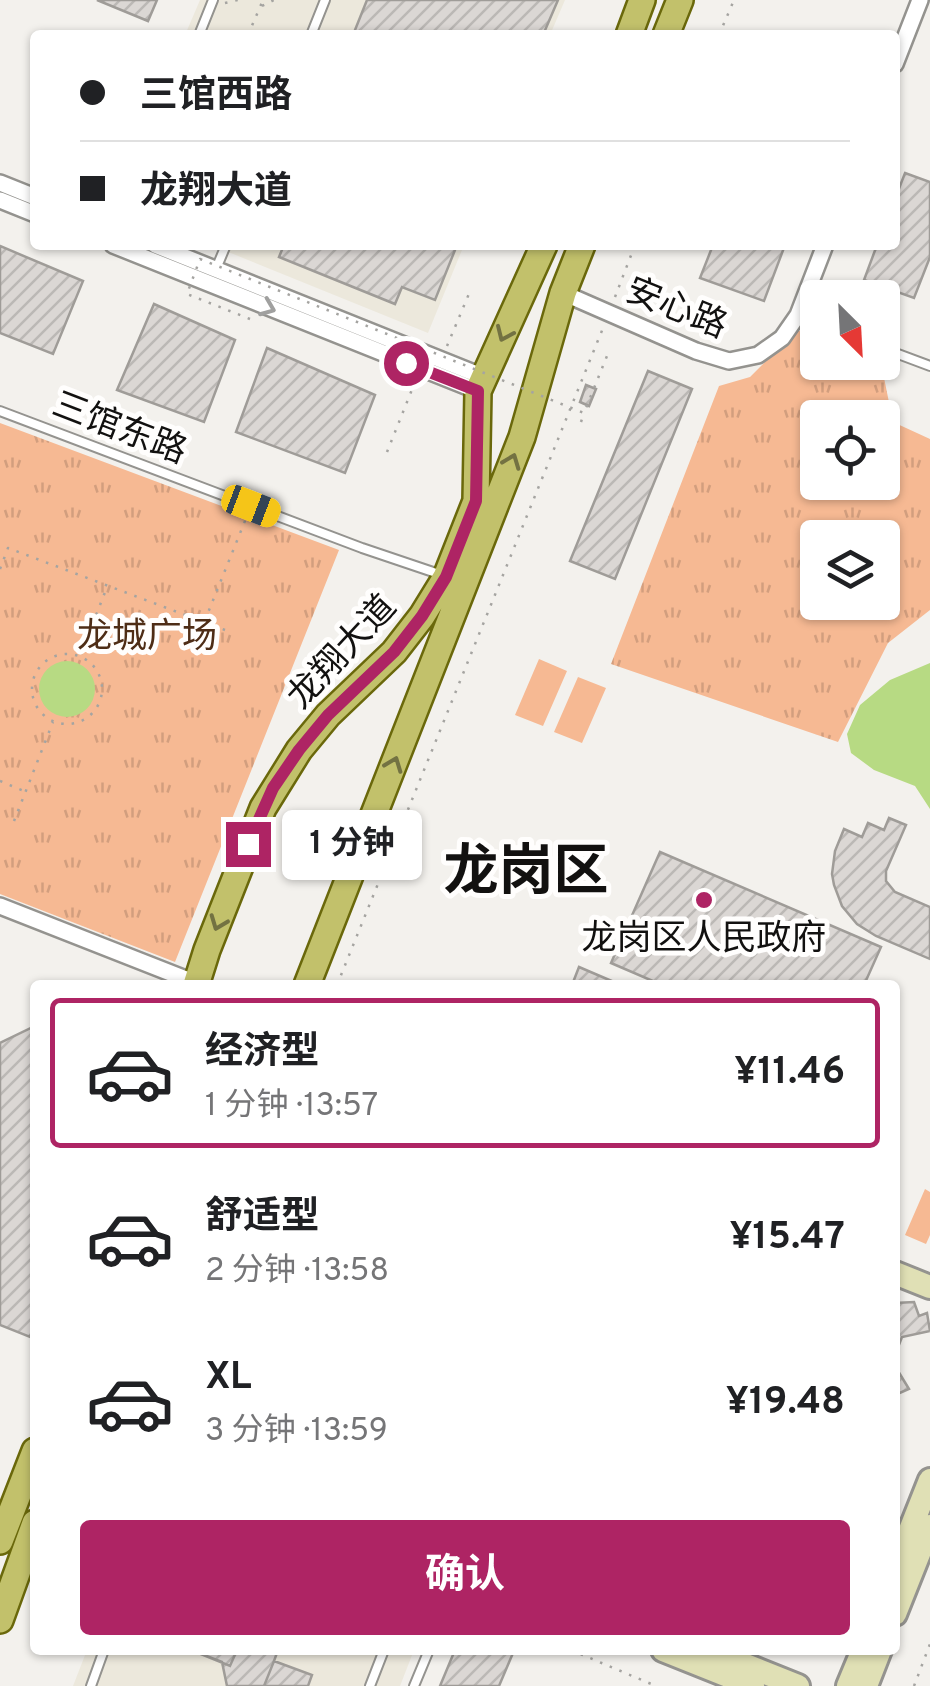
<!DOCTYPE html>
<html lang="zh">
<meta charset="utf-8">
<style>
body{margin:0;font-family:Overpass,"Noto Sans SC",sans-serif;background:#f2f2f2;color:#202124;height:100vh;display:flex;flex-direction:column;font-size:38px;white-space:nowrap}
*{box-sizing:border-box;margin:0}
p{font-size:32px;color:#757577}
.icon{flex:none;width:55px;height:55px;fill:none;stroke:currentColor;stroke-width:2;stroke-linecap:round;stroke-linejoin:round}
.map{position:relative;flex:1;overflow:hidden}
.drawer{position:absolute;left:30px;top:980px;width:870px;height:675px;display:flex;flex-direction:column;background:#fff;border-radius:10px;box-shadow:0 2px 8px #0004}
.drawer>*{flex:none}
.guide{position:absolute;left:30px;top:30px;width:870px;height:220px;border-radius:10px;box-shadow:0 2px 8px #0004;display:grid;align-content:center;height:220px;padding:0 50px;background:#fff}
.needle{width:65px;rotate:156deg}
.controls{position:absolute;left:800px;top:280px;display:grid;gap:20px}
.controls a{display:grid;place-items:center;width:100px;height:100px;border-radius:10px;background:#fff;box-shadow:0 2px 8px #0004;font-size:50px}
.end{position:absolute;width:45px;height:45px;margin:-22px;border:12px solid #ae2464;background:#fff;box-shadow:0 0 0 5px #fff}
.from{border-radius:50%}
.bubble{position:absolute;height:70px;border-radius:10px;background:#fff;box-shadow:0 2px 8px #0004;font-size:32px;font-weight:700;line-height:70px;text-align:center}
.car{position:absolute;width:30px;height:60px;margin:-30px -15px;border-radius:12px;box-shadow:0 0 8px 2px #0007;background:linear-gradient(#f5c518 24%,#345 0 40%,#f5c518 0 76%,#345 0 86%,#f5c518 0)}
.guide b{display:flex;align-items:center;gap:35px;height:95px;font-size:38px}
.guide b+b{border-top:2px solid #e0e0e0}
.guide i{width:25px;height:25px;background:#202124}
ul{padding:18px 0 0;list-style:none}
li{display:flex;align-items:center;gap:30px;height:150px;margin:0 20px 15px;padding:0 30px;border:5px solid transparent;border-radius:10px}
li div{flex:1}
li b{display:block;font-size:38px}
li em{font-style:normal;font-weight:700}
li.on{border-color:#ae2464}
li>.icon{width:90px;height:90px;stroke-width:1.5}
.action{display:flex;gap:20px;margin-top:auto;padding:20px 50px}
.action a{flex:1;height:115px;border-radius:10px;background:#ae2464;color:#fff;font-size:40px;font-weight:700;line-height:115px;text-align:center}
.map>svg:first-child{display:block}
</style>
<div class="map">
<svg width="930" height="1686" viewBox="0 0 930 1686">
<defs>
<pattern id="grass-tufts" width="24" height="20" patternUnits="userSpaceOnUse" patternTransform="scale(2.5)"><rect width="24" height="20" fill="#f6b993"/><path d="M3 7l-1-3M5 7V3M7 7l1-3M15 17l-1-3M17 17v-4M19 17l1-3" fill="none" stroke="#d29e7e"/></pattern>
<pattern id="building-hatch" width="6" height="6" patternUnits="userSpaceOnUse" patternTransform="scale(2.5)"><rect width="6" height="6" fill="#dbd7d4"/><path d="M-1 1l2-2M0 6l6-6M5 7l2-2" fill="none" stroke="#bbb8b5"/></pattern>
</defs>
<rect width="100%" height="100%" fill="#f3f1ed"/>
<path fill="#ece8dc" d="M200 0H565L550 35H185Z
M211 245H464L428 333Z
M87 1650H414L400 1686H73Z"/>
<path fill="url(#grass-tufts)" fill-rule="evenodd" d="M797 330 817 337 818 362 881 363 893 422 930 439V610L888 643 838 742 611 664 719 386 750 377ZM818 418H882V482H818ZM818 538H882V602H818Z
M0 423 339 550 175 962 0 894Z"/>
<path fill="#f6b993" d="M539 659 567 671 543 726 515 715Z
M578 677 606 688 582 743 554 732Z
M925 1189 930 1192V1235L926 1244 905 1235Z"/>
<path fill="#b7da83" d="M39 689a28 28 0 1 1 56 0a28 28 0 1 1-56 0Z
M930 663V809L915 786 874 770 851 753 847 734 860 705 890 680Z"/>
<path fill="url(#building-hatch)" stroke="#9f9c98" stroke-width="2.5" d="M97 0H157L148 21Z
M367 0H558L543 35H353Z
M905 173 930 182V257L914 298 864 280 877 245H895V199Z
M284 245H457L435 300 402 287 395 304 279 257Z
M713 245H785L764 301 700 278Z
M0 246 83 281 53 354 0 333Z
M154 304 235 340 204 422 117 390Z
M267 348 375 395 345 473 236 432Z
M648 371 692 389 615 579 570 561Z
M586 385 596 389 589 406 580 402Z
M889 818 906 825 886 871V881L895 892 930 907V959L876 936 857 924 842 906 834 885 832 874 835 851 844 829 862 837 868 823 884 830Z
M660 852 881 947 864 985H662L611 963Z
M579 967 621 985H572Z
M35 1026V1325L30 1337 0 1325V1043Z
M914 1302 919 1316 927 1313 930 1331 902 1337 895 1355V1303Z
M895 1366 909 1389 895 1395Z
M191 1650H237L230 1666Z
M191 1650H278L274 1661 312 1675 308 1686H227L222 1662Z
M455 1650H505L513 1653 499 1686H440Z
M274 1661 312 1675 308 1686H264Z"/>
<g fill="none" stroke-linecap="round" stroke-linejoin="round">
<defs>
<path id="lane" d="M199 35 213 0
M311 35 325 0
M216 269 226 245
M798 315 818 323
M882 348 930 366
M0 411 362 548 442 575
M91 1686 104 1650
M370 1686 384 1650
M414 1686 429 1650"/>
<path id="street" d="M895 64 920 0
M0 183 35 197
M0 200 35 214
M113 245 478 391
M155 245 484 377
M563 293 696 351 729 361 758 355 782 338 798 315 825 245
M0 906 196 983"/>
<path id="secondary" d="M895 1273 930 1287
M895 1568 930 1480
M895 1614 930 1526
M663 1650 753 1686
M708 1650 798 1686
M848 1686 863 1650
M866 1686 880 1650"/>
<path id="primary" d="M629 35 642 0
M666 35 680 0
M196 985 207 950 263 808 299 750 328 715 394 652 422 616 446 577 476 501 478 391 544 245
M307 985 522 437 563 293 582 245
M0 1541 35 1451
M0 1620 35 1523"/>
</defs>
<use href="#lane" stroke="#94938f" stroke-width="12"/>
<use href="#street" stroke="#94938f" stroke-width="20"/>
<use href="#secondary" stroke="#94938f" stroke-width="28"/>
<use href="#primary" stroke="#6a680b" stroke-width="30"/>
<path stroke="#a5a4a1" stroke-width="2.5" stroke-dasharray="2.5 8" stroke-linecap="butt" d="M225 3 238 0
M262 6 274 0
M248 35 263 0
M719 35 734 0
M615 297 635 245
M447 346 471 289
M581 422 584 413
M0 569 8 548 225 630
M197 640 247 516
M81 654 107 587
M32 689a35 35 0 1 1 70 0a35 35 0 1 1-70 0Z
M0 781 24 791
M14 821 53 722
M337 985 603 328
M571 1650 656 1686
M914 1686 930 1644"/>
<use href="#lane" stroke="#fff" stroke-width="8"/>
<use href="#street" stroke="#fff" stroke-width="15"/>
<use href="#secondary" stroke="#e0e0b5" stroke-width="22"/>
<use href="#primary" stroke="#c2c16b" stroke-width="25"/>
<path stroke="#a5a4a1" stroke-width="2.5" stroke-dasharray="2.5 8" stroke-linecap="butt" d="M250 319 187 294 200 259 584 413 609 351
M387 452 427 352"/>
</g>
<defs><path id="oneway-chevron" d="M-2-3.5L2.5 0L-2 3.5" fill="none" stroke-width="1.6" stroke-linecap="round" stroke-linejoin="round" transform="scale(2.5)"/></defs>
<use stroke="#a0a09f" href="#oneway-chevron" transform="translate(268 308) rotate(22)"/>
<g stroke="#737242">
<use href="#oneway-chevron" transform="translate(504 334) rotate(114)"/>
<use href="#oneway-chevron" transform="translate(512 461) rotate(-69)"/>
<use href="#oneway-chevron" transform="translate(394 764) rotate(-69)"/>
<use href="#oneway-chevron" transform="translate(218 923) rotate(111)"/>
</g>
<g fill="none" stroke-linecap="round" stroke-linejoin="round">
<path stroke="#ae2464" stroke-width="12" d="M248 844 273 788 299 750 328 715 394 652 422 616 446 577 476 501 478 391 406 363"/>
</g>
<circle fill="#ae2464" stroke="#fffefd" stroke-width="4" cx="704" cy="900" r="10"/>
<g text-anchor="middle" stroke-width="10" stroke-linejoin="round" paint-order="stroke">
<g font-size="35" fill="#121110" stroke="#fffefd">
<text transform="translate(677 307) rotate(22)" y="12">安心路</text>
<text transform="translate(120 427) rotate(21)" y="12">三馆东路</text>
<text transform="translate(341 651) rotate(-47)" y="12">龙翔大道</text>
</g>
<g font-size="35" fill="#4e2d16" stroke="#fffefd">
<text x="147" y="647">龙城广场</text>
</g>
<g font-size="35" fill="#121110" stroke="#fffefd">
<text x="704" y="949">龙岗区人民政府</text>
</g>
<g font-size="55" font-weight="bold" fill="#121110" stroke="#fffefd">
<text x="526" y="889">龙岗区</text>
</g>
</g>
</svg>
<div class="controls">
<a><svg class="needle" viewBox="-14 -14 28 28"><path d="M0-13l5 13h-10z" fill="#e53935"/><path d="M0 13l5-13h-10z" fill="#757577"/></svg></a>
<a><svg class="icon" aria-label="locate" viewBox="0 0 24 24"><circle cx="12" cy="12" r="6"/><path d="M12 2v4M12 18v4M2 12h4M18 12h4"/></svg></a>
<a><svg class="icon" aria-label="layers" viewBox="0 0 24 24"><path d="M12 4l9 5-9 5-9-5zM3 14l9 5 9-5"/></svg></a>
</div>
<i class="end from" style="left:406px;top:363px"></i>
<i class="end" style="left:248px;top:844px"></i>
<div class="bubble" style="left:282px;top:810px;width:140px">1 分钟</div>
<i class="car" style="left:251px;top:506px;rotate:111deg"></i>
<div class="guide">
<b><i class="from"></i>三馆西路</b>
<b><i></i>龙翔大道</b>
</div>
<section class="drawer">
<ul>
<li class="on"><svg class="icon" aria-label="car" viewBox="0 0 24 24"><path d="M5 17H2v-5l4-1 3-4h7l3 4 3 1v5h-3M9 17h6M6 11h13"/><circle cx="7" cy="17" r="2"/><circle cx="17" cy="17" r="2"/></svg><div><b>经济型</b><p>1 分钟 · 13:57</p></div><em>¥11.46</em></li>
<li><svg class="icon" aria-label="car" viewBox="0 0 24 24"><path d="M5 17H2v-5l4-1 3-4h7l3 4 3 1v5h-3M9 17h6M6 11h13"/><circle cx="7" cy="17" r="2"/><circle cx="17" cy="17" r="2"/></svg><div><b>舒适型</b><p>2 分钟 · 13:58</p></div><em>¥15.47</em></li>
<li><svg class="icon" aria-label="car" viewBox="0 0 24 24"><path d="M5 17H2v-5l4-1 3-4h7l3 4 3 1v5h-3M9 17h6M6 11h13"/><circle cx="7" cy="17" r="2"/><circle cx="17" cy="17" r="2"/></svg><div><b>XL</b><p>3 分钟 · 13:59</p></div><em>¥19.48</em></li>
</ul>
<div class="action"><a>确认</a></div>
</section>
</div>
